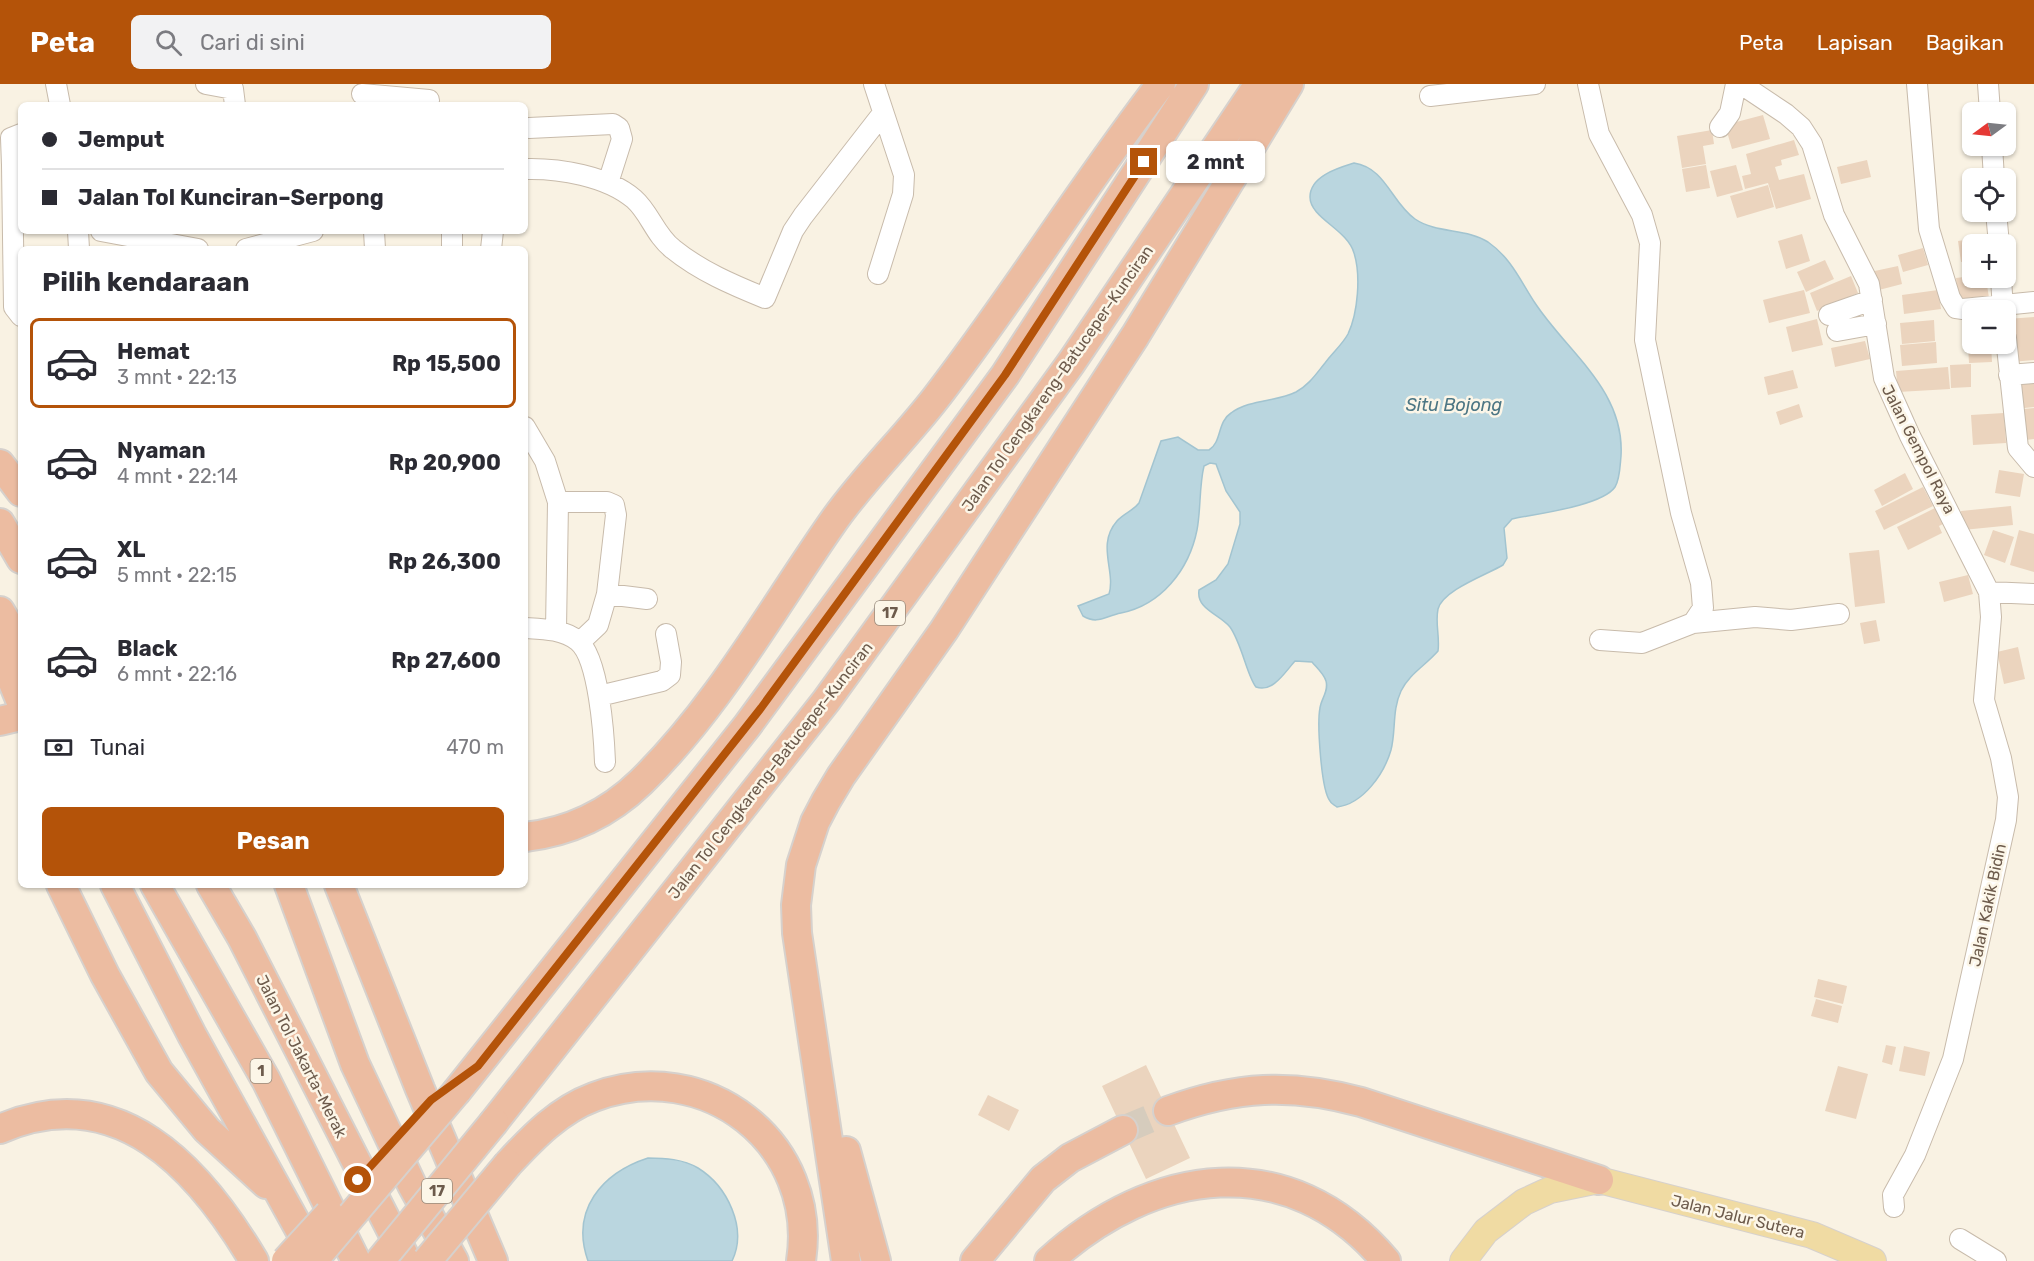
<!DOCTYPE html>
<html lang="id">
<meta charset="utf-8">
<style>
body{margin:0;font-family:Rubik,sans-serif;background:#f2f2f3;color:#2b2b33;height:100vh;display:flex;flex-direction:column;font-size:22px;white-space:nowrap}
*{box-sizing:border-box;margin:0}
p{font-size:20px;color:#7c7c81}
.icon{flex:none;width:33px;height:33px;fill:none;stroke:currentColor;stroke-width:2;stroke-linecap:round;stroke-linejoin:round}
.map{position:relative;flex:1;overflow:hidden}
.details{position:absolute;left:18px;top:162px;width:510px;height:642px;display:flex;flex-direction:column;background:#fff;border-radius:9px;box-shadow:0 2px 4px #0004}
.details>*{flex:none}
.guide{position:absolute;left:18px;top:18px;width:510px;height:132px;border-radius:9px;box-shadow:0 2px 4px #0004;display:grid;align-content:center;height:132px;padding:0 24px;background:#fff}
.needle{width:39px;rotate:255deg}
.tools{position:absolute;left:1962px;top:18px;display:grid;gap:12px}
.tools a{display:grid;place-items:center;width:54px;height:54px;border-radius:9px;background:#fff;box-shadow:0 2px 4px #0004;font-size:30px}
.end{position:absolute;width:27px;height:27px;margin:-14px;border:8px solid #b45309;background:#fff;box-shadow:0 0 0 3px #fff}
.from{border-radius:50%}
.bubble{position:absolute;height:42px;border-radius:9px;background:#fff;box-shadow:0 2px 4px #0004;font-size:20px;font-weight:700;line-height:42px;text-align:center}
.guide b{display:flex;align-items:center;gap:21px;height:57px;font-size:22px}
.guide b+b{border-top:2px solid #e1e1e2}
.guide i{width:15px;height:15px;background:#2b2b33}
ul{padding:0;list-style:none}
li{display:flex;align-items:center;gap:18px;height:90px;margin:0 12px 9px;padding:0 12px;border:3px solid transparent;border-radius:9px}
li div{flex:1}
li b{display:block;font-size:22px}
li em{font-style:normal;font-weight:700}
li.active{border-color:#b45309}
li>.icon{width:54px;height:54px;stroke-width:1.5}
h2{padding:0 24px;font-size:27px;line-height:72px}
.pay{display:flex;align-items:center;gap:15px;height:66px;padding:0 24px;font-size:22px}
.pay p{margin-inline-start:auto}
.button{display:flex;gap:12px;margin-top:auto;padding:12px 24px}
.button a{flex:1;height:69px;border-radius:9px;background:#b45309;color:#fff;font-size:24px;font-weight:700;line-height:69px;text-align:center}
header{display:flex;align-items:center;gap:36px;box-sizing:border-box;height:84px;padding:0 30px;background:#b45309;color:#fff}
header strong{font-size:28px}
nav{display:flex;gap:33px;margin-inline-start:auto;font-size:21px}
.search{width:420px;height:54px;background:#f2f2f3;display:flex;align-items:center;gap:15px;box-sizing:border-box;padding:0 21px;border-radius:9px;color:#7c7c81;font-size:22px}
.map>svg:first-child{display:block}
</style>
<header>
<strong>Peta</strong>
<div class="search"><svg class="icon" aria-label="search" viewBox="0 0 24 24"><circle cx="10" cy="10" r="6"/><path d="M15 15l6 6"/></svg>Cari di sini</div>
<nav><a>Peta</a><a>Lapisan</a><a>Bagikan</a></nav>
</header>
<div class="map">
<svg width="2034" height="1177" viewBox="0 0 2034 1177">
<rect width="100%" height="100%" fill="#f9f2e3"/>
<path fill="#bad6df" stroke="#a2c4d0" stroke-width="1.5" d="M1354 79C1386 84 1391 118 1415 135 1437 150 1466 144 1488 158 1511 174 1520 196 1535 219 1568 269 1625 306 1621 372 1620 382 1620 395 1615 403 1602 422 1535 430 1512 435L1504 444 1507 474 1503 481C1486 491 1443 506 1438 525 1435 539 1440 553 1438 567 1426 581 1409 590 1401 607 1392 626 1396 647 1391 666 1384 690 1363 720 1337 723 1335 721 1331 720 1330 717 1321 706 1317 639 1320 624 1321 615 1329 607 1326 597 1324 590 1317 584 1312 578L1295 577C1285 588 1273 609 1256 603 1247 592 1242 560 1230 543 1219 530 1196 525 1199 506L1216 496 1228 480 1240 440V428L1226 407 1216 380 1210 379 1204 382C1199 403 1201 425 1197 446 1189 486 1161 521 1121 529 1105 532 1098 541 1083 532L1078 522 1109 510C1116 487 1096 461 1117 437 1124 429 1133 427 1139 419L1161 357 1178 353 1198 366H1209C1222 358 1217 338 1231 329 1250 315 1276 318 1296 308 1309 301 1316 290 1325 279 1332 269 1342 261 1348 250 1358 229 1361 191 1354 169 1347 145 1310 134 1310 113 1310 92 1338 84 1354 79Z
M648 1074C665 1074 683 1075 698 1084 727 1102 748 1144 732 1177H588C570 1126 602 1089 648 1074Z"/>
<path fill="#ebd4be" d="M1763 31 1770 55 1732 65 1725 41Z
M1712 46 1714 60 1703 62 1706 80 1682 84 1677 52Z
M1794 56 1799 71 1781 76 1782 81 1775 83 1779 96 1804 90 1811 115 1776 125 1768 99 1745 105 1742 92 1751 90 1746 70Z
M1867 76 1871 93 1841 100 1837 83Z
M1706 81 1710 104 1686 108 1682 85Z
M1736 81 1743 106 1717 113 1710 87Z
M1768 101 1774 123 1737 134 1730 112Z
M1802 150 1810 177 1786 185 1778 157Z
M1991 152 1992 160H1972V176L1961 178 1958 157Z
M1923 164 1928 181 1903 188 1898 171Z
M1825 176 1834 195 1806 208 1797 188Z
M1898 182 1902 200 1875 207 1870 188Z
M1851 192 1858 209 1817 227 1810 209Z
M1972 192 1986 194 1989 214 1959 219 1956 194Z
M1804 206 1810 229 1769 239 1763 216Z
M1938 206 1941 225 1904 230 1902 211Z
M2034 233V276L2011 278 2007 235Z
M1817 235 1823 261 1792 268 1786 243Z
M1934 236 1935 257 1902 260 1900 239Z
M1967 245H1972V260H1991L1992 278 1969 279Z
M1865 257 1870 275 1835 283 1831 264Z
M1936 258 1937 279 1902 282 1900 261Z
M1971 280V303L1951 304 1950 281Z
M1948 283 1950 305 1898 308 1896 287Z
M1793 286 1798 304 1768 311 1764 293Z
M2034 299V323L2015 325 2013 301Z
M1799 320 1803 333 1780 341 1776 328Z
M2034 324V355L2017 357 2014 326Z
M2004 329 2006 359 1973 361 1971 331Z
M1999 386 2024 390 2020 413 1995 409Z
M1905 389 1913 405 1882 422 1874 406Z
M1923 403 1933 422 1884 446 1875 427Z
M1939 422 1947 438 1939 442 1942 449 1908 466 1897 443Z
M2011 422 2013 441 1963 446 1961 427Z
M1993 446 2014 453 2005 479 1984 471Z
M2019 446 2034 450V488L2010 481Z
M1879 466 1885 519 1855 523 1849 469Z
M1968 491 1973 510 1944 518 1939 498Z
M1876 536 1880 557 1864 560 1860 539Z
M2018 563 2025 595 2004 600 1997 568Z
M1818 895 1847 902 1843 920 1814 913Z
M1816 915 1842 922 1838 939 1811 932Z
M1886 961 1896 963 1892 981 1882 978Z
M1904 962 1930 968 1925 992 1899 987Z
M1146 981 1190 1074 1146 1095 1102 1002Z
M1838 982 1868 990 1856 1035 1825 1027Z
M988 1011 1019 1026 1009 1047 978 1031Z"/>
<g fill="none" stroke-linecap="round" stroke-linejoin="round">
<path stroke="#d6ccbd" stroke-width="28" stroke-dasharray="28 14" stroke-linecap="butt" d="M1123 1046 1168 1027"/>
<defs>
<path id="minor" d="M56 0 60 21
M206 0 233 5 235 21
M874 0 904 91 903 110 878 190
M1588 0 1599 50 1642 131 1650 159 1645 256 1681 429 1701 499 1703 524 1693 539
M1741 0 1786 30 1801 43 1812 60 1834 131 1869 200 1884 294 1910 352 1989 508 1991 533 1984 616 2001 674 2008 713 2006 736 1953 975 1915 1071 1893 1111 1894 1123
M1917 0 1929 145 1950 214 1956 224 1963 225 2034 218
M1988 0 1990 28
M362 10 429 16
M1430 12 1535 0
M1720 43 1730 29 1736 0
M529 44 613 40 619 44 622 55 608 99
M1992 62 1994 94
M21 80 12 81 14 223 21 232
M12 81 11 54 21 50
M525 85C559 84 607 92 634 115 650 129 655 151 673 165 700 187 733 201 765 214L793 147 803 132 883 29
M1996 128 1999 160
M78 147 79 165
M101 147 198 165
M374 147 375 165
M246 165 313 147
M452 165V147
M491 165 493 147
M2001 194 2003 226
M1829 231 1872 216
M1837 247 1876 240
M2006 254 2018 364 2034 383
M2009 291 2034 289
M525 343 545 377 558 418H607L614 421 616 431 607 510 598 541 580 558
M1989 508 2034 510
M607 510 647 515
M525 544C543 545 563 545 578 557 599 574 604 652 605 678
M556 546 558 418
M1600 556 1642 559 1693 539 1755 533 1791 536 1839 530
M599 612 662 597 670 591 671 578 666 550
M1960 1155 1996 1177"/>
<path id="major" d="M1463 1177 1486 1147 1524 1118 1550 1106 1599 1096 1812 1151 1873 1177"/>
<path id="highway" d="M0 380 21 408
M0 439 21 475
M0 527 21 564
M0 567 21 618
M0 637 21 632
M525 753C569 748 609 729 641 698 719 622 773 523 835 435 865 393 903 356 935 315 1014 213 1082 102 1161 0
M61 801 105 891 159 988 207 1046 266 1100
M115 801 192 951 317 1177
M155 801 266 996 356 1177
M211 801 242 854 407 1177
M289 801 355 980 412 1101 454 1177
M339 801 420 1005 493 1177
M457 1007 747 642 1005 291 1194 0
M1168 1027C1236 1002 1291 999 1361 1018L1599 1096
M494 1038 826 617 1071 279 1259 0
M0 1045C118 994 199 1084 254 1177
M846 1067 876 1177
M508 1080C533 1053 559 1026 594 1013 705 971 819 1059 801 1177
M846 1177 797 849 796 821 801 781 815 738 826 717 841 692 944 546 1135 252 1289 0
M975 1177 1043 1095 1070 1074 1123 1046
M1049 1177C1152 1083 1289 1062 1386 1177"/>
</defs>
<use href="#minor" stroke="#c8bbab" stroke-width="22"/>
<use href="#major" stroke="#d6d1cd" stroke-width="28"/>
<use href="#highway" stroke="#d6d1cd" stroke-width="32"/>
<use href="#minor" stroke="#fff" stroke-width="20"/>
<use href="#major" stroke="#f0dba3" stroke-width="26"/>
<use href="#highway" stroke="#ecbca1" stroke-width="28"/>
<defs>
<path id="highway-bridge" d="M286 1177 329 1130
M313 1177 457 1007
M380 1177 494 1038
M427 1177 508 1080"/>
</defs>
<use href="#highway-bridge" stroke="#d6d1cd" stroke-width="32" stroke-linecap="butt"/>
<use href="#highway-bridge" stroke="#ecbca1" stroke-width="28"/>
</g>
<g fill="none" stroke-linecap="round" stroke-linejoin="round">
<path stroke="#b45309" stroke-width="8" d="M358 1096 431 1016 478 982 761 624 1005 291 1144 78"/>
</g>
<g text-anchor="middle" stroke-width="5" stroke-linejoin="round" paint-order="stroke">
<g fill="#fcf6e8" stroke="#988a7b" stroke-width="1.5">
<rect x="875" y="517" width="30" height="24" rx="4.5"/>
<rect x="250.5" y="975" width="21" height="24" rx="4.5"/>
<rect x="422" y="1095" width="30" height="24" rx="4.5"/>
</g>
<g font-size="15" font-weight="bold" fill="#6d5b4c">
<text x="890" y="534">17</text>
<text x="261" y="992">1</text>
<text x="437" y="1112">17</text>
</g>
<g font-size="16" fill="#6d5b4c" stroke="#fcf6e8">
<text transform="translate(1057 294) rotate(-55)" y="6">Jalan Tol Cengkareng–Batuceper–Kunciran</text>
<text transform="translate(1919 365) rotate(63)" y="6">Jalan Gempol Raya</text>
<text transform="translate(770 686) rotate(-52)" y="6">Jalan Tol Cengkareng–Batuceper–Kunciran</text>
<text transform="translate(1987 821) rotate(-78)" y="6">Jalan Kakik Bidin</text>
<text transform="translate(302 972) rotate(63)" y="6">Jalan Tol Jakarta–Merak</text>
<text transform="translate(1738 1132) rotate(14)" y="6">Jalan Jalur Sutera</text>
</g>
<g font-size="18" font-style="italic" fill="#4c7684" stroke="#fcf6e8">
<text x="1454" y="327">Situ Bojong</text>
</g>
</g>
</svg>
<div class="tools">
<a><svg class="needle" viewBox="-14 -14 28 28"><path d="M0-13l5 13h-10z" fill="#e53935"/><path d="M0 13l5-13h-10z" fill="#7c7c81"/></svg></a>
<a><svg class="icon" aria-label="locate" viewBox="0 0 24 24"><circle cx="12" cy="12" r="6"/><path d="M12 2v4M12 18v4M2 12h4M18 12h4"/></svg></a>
<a>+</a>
<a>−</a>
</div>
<i class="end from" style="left:358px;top:1096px"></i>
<i class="end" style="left:1144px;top:78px"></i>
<div class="bubble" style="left:1166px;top:57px;width:99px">2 mnt</div>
<div class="guide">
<b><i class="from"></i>Jemput</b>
<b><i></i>Jalan Tol Kunciran–Serpong</b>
</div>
<section class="details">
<h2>Pilih kendaraan</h2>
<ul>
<li class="active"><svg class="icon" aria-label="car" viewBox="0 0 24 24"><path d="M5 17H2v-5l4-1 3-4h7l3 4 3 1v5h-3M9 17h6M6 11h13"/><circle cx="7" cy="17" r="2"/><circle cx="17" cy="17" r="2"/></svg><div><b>Hemat</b><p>3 mnt · 22:13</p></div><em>Rp 15,500</em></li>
<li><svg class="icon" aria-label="car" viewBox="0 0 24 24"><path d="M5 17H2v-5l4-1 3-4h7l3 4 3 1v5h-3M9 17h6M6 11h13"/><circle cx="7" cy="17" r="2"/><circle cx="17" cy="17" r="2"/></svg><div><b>Nyaman</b><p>4 mnt · 22:14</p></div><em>Rp 20,900</em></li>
<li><svg class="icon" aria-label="car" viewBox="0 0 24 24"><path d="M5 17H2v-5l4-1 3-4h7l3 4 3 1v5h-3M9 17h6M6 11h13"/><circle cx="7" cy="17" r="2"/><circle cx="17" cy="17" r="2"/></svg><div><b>XL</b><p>5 mnt · 22:15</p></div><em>Rp 26,300</em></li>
<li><svg class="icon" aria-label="car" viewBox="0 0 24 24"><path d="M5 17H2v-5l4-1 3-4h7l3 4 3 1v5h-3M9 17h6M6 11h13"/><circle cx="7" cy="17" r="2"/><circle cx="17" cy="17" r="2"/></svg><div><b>Black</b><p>6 mnt · 22:16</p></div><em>Rp 27,600</em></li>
</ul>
<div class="pay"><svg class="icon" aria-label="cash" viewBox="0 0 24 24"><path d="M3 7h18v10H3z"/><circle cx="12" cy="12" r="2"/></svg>Tunai<p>470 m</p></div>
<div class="button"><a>Pesan</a></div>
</section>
</div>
